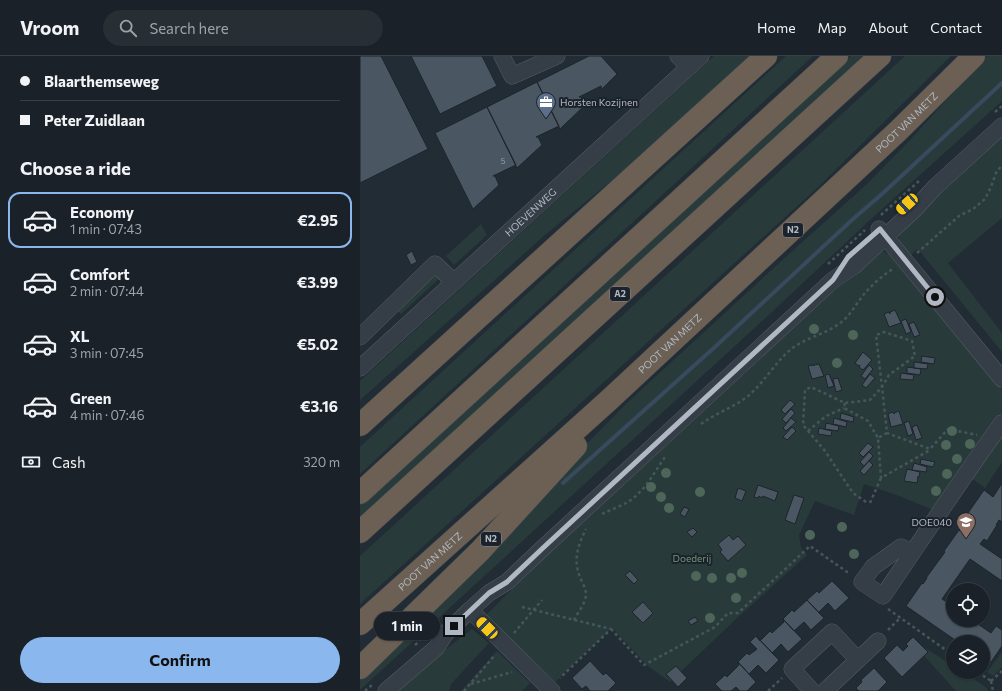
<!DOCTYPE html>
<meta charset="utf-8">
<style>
body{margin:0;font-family:Commissioner,sans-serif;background:#272e34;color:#f1f3f6;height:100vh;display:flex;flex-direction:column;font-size:15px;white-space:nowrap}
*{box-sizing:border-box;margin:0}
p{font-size:13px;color:#9fa3a8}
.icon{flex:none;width:22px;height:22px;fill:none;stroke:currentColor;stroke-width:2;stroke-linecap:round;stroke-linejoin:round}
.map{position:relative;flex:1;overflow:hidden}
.sheet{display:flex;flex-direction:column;background:#1a2128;width:360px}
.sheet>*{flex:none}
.banner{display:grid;align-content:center;height:88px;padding:0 20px;background:#1a2128}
.tools{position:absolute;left:586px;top:527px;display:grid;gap:8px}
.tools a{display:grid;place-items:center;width:44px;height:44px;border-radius:50%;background:#1a2128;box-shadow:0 1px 3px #0004,0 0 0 1px #383e45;font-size:20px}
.end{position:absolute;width:18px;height:18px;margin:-9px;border:5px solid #b0b8c3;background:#111;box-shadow:0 0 0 2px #111}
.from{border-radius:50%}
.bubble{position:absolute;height:28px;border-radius:14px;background:#1a2128;box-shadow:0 1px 3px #0004,0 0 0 1px #383e45;font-size:13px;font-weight:700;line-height:28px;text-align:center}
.car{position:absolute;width:12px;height:24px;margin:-12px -6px;border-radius:5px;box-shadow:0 0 3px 1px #0007;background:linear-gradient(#f5c518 24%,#345 0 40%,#f5c518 0 76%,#345 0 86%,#f5c518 0)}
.banner b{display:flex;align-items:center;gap:14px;height:38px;font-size:15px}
.banner b+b{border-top:1px solid #383e45}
.banner i{width:10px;height:10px;background:#f1f3f6}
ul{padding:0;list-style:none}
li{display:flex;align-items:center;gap:12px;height:56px;margin:0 8px 6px;padding:0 12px;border:2px solid transparent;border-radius:12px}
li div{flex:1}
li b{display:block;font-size:15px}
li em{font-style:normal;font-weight:700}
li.selected{border-color:#8ab7ee}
li>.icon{width:36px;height:36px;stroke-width:1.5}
h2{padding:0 20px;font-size:18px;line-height:48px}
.pay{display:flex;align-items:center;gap:10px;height:44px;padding:0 20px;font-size:15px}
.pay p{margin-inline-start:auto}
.cta{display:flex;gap:8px;margin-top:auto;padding:8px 20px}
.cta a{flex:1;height:46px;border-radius:24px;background:#8ab7ee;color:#111;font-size:16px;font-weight:700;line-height:46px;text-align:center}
header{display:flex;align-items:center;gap:24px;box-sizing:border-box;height:56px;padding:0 20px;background:#1a2128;border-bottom:1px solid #383e45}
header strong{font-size:19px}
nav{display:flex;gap:22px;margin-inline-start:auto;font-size:14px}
.search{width:280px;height:36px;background:#272e34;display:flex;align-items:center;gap:10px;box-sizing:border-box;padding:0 14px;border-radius:22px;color:#9fa3a8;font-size:15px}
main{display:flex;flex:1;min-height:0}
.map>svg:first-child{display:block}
</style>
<header>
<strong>Vroom</strong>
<div class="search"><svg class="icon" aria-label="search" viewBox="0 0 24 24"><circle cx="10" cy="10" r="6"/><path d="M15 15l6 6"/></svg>Search here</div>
<nav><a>Home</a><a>Map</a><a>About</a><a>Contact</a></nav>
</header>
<main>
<section class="sheet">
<div class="banner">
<b><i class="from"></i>Blaarthemseweg</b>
<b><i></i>Peter Zuidlaan</b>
</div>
<h2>Choose a ride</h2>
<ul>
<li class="selected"><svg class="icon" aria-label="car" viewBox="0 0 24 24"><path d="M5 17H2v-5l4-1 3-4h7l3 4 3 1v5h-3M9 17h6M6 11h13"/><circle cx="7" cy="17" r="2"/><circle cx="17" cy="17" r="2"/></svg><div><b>Economy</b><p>1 min · 07:43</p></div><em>€2.95</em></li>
<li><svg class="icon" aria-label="car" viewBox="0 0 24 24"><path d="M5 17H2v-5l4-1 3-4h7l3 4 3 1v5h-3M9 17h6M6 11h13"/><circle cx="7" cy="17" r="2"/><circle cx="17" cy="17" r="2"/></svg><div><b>Comfort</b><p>2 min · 07:44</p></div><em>€3.99</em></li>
<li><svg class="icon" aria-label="car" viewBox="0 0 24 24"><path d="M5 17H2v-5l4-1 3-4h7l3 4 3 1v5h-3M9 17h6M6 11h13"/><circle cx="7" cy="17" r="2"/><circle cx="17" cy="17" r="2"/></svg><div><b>XL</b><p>3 min · 07:45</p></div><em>€5.02</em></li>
<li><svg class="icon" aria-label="car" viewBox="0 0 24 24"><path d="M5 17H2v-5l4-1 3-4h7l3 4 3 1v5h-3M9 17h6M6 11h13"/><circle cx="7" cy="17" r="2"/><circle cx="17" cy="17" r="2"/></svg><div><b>Green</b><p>4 min · 07:46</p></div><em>€3.16</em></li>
</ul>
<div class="pay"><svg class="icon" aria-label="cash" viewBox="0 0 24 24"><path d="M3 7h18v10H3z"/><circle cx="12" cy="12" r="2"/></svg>Cash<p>320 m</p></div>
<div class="cta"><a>Confirm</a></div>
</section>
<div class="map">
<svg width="642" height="635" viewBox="0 0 642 635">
<rect width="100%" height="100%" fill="#222c35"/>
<path fill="#283b3a" d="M354 0H393L281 101 186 178 0 344V325Z
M426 0H453L0 418V391Z
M491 0H509L0 463V448L201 267Z
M545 0H591L456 133 0 548V500Z
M627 0H642V45L511 163 412 256 0 634V616L270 344 429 198 507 128 548 86Z
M642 79V162L588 207 642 277V296L562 198 557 193 549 201 539 185V174Z
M121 168 127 179 94 209 86 200Z
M519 193 539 204 642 334V358L636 364 573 454 542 441 504 428 494 459 455 445 439 479 441 492 447 499 376 563 310 626 288 610 252 572 195 626 126 559 213 473 368 329Z
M76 218 80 222 41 258 36 253Z
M642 377V406L625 432 611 422Z
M112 573 129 587 91 628 89 635H36L77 600Z
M553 584 593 610V616H603L627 632V635H596L566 602Z
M137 595 170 627 162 635H101Z
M642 596V611L633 620 627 616Z"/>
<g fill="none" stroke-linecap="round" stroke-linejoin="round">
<path stroke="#394a5e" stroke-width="4" d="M203 427 356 290 493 163 522 138 642 27"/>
</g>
<path fill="#4a5661" stroke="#1d242d" d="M0 0H21L68 93 0 127Z
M51 0H122L137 30 80 58Z
M229 0H241L257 18 242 33 241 30 219 41H221L225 49 200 73 177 26Z
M177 26 199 70 176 81H178L182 89 157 112 127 51Z
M127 51 156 109 133 120H135L139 129 113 153 75 77Z
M52 195 57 206 51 209 46 199Z
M535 254 541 267 529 271 524 258 529 256 530 258V256Z
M546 263 551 276 546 278 541 265Z
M554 266 560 279 554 281 549 268Z
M503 296 512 304 503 314 499 311 500 309 499 310 495 307Z
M562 300 575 302 574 308 561 306Z
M554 306 568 308 567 313 554 312Z
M459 308 464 320 452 323 448 310 453 309 454 310V309Z
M509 309 513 313 505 323 501 320Z
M547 311 561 313 560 319 547 317Z
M541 317 554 319 553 324 540 323Z
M469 318 474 330 468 332 465 319Z
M510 318 515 322 506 332 502 329Z
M478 322 482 334 476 336 473 323Z
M430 344 435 348 425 358 421 354Z
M431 353 435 357 426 367 422 363Z
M539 355 543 368 531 371 528 358 532 356 534 358V357Z
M481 357 494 361 493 366 480 363Z
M431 362 436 366 426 375 423 372Z
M474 362 487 366 486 371 473 368Z
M549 365 553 378 548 380 544 367Z
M466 367 479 370 478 375 465 373Z
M557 369 562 382 556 384 552 371Z
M432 371 436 375 427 384 423 381Z
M459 372 472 375 471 380 458 378Z
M508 387 513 391 503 401 499 397Z
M509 396 513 400 504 410 500 406Z
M561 403 575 406 573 411 560 408Z
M509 405 513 409 504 419 500 415Z
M554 407 567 411 566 416 552 414Z
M547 413 560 416 559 421H557L558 422 557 427 544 425Z
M642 427V466L639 464 636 469H637L627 485 624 483 620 488 642 503V525L610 503 582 543 593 550V564H612L631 577 636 570 642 574V590L625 615 623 614V586H598L546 550 562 527 563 528 567 522H566L585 496 584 495 599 474 600 475 604 469 601 467 624 434 633 441Z
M398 429 418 436 415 445 403 440 402 442 399 440 398 442 394 441Z
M378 432 386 435 382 445 375 442Z
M434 439 444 442 435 468 425 464Z
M324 451 329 453 325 461 320 458Z
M333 472 337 476 332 481 327 476Z
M369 479 373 484 378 480 386 489 368 505 360 496 362 494 358 488Z
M270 515 278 524 274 528 265 519Z
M472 525 489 542 475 555 468 547 459 556 464 562 447 544 457 535 459 537Z
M447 544 464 562 451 574 444 566 434 575 423 563 432 554 434 556Z
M283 546 293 557 283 567 272 556Z
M335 561 338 565 331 569 328 565Z
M423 563 442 583 428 596 421 588 412 597 419 604 396 580 400 585 410 575 412 577 424 566Z
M396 580 419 604 406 617 398 609 389 618 378 606 387 597 389 599 397 593 390 586Z
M553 581 568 596 542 621 524 602 537 589 543 595 548 590 546 588Z
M230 605 243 619 246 617 256 627 248 635H230L226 630 222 633 212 622Z
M378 606 396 626 387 635H380L376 631 371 635H362L355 628 365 619 367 621 379 609Z
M316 610 327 622 318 631 306 618Z
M514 612 527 626 518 635H499L496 632 502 626 501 624Z"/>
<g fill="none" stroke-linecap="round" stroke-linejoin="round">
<defs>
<g id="minor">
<path d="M142 0 152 20 197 0"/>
<path d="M318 0 329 11"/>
<path d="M519 173 642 323"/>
<path d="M0 281 75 208 94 226"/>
<path id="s1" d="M0 312 341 0"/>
<path d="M553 496 541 491 513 511 502 526 523 540C563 482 601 423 642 367"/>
<path d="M110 554 192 635"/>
<path d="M26 635 76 592 86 577 110 554 129 537 147 526 184 491 473 224 494 210 556 152 575 131 642 70"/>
<path d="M452 635 432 613 472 576 498 604"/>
<path d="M465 635 518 585"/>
</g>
<g id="highway">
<path d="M0 369 406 0"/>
<path d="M0 437 477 0"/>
<path d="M0 476 520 0"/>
<path id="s2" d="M0 568 249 344 538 75 614 0"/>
<path d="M0 612 120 495 216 390"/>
</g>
</defs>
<use href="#minor" stroke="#535b64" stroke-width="17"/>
<use href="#highway" stroke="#404851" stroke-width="23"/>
<path stroke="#455758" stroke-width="2.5" stroke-dasharray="3 3" stroke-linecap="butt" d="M635 56 642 50
M521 159 559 125
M557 197 599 160 613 153 625 143 631 131 636 117 642 109
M468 208 505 174
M485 347 484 352 508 365 518 382
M341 368C356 357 373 352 388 340 405 326 416 304 434 291 450 280 470 277 485 263 493 255 498 245 505 237 513 228 523 219 533 213
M448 375 466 360 484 352
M527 377 518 382 521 422 570 394
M506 446 493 437 465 395 443 369 445 334 451 331 485 347 510 344 522 331 516 279 524 276 552 285 555 300 529 319 522 331 527 377 570 393 588 373 617 379
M510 447 521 422
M242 458C250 454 259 451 266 447 284 437 293 418 305 401
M162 551 251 573 200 622
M528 553 593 599
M214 564C218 556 226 547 226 538 226 533 222 526 220 521 213 504 218 489 226 473
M251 573 284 609 355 571 368 557H378L450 490 490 518
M528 574 540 562
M154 577 182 544
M55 589 67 578
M618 616 631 625
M631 625 642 615
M631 625 633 635
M111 628 152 616
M5 635 13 628
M104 635 135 599
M408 635 422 622"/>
<use href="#minor" stroke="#353d46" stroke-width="16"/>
<use href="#highway" stroke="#6b6053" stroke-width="22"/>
</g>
<g fill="#4d6659">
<circle cx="454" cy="273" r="5"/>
<circle cx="493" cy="279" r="5"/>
<circle cx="477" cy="307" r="5"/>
<circle cx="592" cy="375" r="5"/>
<circle cx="610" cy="388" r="5"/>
<circle cx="586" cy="389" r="5"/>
<circle cx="597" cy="403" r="5"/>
<circle cx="306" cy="417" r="5"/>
<circle cx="587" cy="418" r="5"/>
<circle cx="291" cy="431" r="5"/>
<circle cx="576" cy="435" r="5"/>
<circle cx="340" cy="436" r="5"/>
<circle cx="301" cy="441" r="5"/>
<circle cx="309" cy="452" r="5"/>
<circle cx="482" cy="471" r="5"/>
<circle cx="450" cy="479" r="5"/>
<circle cx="494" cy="498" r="5"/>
<circle cx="382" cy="517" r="5"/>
<circle cx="336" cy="520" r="5"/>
<circle cx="352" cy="522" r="5"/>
<circle cx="371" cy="522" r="5"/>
<circle cx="376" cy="542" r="5"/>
<circle cx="350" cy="562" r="5"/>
</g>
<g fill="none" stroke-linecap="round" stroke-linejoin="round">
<path stroke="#b0b8c3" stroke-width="5" d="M94 570 129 537 147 526 184 491 473 224 488 201 520 173 575 241"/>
</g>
<defs>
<symbol id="office-pin" viewBox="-11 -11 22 30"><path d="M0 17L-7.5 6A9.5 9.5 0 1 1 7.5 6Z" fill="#5c6f8a" stroke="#1b222b"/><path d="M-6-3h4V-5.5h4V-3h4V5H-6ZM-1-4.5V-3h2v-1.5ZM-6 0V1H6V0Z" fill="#fff"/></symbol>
<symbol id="school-pin" viewBox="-11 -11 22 30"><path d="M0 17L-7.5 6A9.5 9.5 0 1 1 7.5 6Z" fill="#8d6e63" stroke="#1b222b"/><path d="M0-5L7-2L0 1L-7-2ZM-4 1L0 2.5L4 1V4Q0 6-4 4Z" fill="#fff"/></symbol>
</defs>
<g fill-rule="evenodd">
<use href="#office-pin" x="175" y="35" width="22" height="30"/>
<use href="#school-pin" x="595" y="455" width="22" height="30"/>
</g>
<g text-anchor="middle" stroke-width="4" stroke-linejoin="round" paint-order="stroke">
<g font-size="8" fill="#96a0aa">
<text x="143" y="108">5</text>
</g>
<g fill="#1b222b" stroke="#838b95" stroke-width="1">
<rect x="423" y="167" width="20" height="14" rx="3"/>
<rect x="250" y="231" width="20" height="14" rx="3"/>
<rect x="121" y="476" width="20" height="14" rx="3"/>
</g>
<g font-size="9" font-weight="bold" fill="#b0b8c3">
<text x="433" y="177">N2</text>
<text x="260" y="241">A2</text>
<text x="131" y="486">N2</text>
</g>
<g font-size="10" fill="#b0b8c3" stroke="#1b222b" text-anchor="start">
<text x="200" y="50">Horsten Kozijnen</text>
<text x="592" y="470" text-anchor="end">DOE040</text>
</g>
<g font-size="10" fill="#b0b8c3" stroke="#1b222b">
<text dy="4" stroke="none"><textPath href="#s2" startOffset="742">POOT VAN METZ</textPath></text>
<text dy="4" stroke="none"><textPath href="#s1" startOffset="231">HOEVENWEG</textPath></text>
<text dy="4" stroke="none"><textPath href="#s2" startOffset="418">POOT VAN METZ</textPath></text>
<text dy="4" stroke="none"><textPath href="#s2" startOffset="94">POOT VAN METZ</textPath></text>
</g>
<g font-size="10" fill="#709677" stroke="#1b222b">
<text x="332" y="506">Doederij</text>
</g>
</g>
</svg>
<div class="tools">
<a><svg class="icon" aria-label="locate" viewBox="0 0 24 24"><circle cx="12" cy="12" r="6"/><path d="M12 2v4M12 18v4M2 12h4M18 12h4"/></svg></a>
<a><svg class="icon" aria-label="layers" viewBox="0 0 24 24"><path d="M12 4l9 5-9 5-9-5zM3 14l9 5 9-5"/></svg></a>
</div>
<i class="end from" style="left:575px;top:241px"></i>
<i class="end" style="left:94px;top:570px"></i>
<div class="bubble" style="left:14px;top:556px;width:66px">1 min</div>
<i class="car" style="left:547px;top:148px;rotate:228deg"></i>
<i class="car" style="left:127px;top:572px;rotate:315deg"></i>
</div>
</main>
